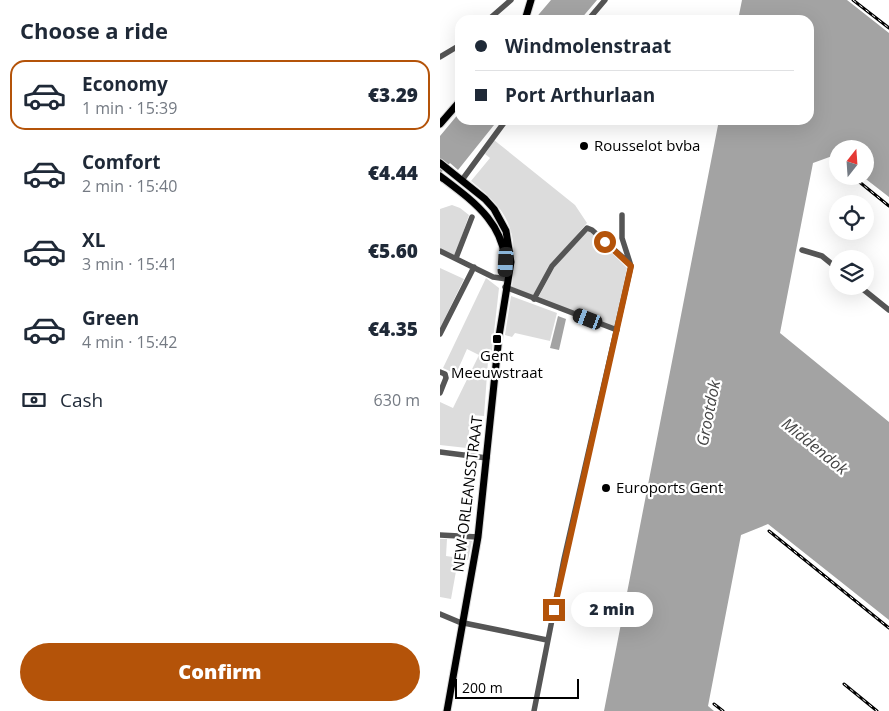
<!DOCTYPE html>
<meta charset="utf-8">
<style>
body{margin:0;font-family:"Open Sans",sans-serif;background:#f6f6f7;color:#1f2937;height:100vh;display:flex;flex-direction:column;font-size:19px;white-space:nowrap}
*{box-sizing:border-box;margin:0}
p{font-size:16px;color:#747a83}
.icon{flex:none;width:28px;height:28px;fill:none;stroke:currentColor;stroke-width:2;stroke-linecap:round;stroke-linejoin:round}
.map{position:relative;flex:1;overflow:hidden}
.drawer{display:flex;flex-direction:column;background:#fff;width:440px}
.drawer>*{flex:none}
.hud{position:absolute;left:15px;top:15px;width:359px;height:110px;border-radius:15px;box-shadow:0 5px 20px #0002;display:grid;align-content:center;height:110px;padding:0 20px;background:#fff}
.needle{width:32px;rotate:17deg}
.buttons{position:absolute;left:389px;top:140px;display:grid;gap:10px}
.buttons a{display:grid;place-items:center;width:45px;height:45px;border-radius:50%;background:#fff;box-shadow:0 5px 20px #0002;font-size:25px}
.scale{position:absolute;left:15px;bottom:12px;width:124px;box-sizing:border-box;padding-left:5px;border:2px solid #000;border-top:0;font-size:14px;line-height:18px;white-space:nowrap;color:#000;-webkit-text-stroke:4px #fff;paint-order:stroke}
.end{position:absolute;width:22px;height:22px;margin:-11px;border:6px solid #b45309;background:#fff;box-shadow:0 0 0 2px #fff}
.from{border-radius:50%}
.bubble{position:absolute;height:35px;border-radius:18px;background:#fff;box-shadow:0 5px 20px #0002;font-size:16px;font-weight:800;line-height:35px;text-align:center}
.car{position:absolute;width:15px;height:30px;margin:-15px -8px;border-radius:6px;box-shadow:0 0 4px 1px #0007;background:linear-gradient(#222 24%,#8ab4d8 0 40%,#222 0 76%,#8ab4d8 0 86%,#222 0)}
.hud b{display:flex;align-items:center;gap:18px;height:48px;font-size:19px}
.hud b+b{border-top:1px solid #e0e1e3}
.hud i{width:12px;height:12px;background:#1f2937}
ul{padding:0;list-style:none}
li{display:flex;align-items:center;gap:15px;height:70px;margin:0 10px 8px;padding:0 10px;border:2px solid transparent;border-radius:15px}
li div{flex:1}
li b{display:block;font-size:19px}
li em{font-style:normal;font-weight:800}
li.current{border-color:#b45309}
li>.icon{width:45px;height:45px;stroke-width:1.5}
h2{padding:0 20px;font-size:22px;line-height:60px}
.pay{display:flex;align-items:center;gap:12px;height:55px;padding:0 20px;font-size:19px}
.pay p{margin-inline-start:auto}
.cta{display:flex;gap:10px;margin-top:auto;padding:10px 20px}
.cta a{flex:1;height:58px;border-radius:30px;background:#b45309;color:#fff;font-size:20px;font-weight:800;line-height:58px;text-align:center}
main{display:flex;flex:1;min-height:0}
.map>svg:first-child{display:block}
</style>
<main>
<section class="drawer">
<h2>Choose a ride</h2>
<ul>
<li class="current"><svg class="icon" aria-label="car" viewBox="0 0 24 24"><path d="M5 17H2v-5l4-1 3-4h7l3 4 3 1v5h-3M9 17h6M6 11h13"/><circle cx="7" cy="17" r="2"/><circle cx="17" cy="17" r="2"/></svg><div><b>Economy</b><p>1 min · 15:39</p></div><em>€3.29</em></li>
<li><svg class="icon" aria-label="car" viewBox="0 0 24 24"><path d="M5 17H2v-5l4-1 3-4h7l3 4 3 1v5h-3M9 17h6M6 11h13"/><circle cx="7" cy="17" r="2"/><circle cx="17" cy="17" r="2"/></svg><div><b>Comfort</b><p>2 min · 15:40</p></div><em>€4.44</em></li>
<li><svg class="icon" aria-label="car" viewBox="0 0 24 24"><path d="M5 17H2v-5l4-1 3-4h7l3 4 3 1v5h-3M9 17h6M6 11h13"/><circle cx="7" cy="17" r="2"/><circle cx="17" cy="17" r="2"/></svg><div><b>XL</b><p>3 min · 15:41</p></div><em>€5.60</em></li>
<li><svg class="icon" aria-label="car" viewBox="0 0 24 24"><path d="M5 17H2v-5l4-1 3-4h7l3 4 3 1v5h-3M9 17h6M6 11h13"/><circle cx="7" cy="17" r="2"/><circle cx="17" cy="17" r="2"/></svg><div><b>Green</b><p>4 min · 15:42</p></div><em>€4.35</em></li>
</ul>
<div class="pay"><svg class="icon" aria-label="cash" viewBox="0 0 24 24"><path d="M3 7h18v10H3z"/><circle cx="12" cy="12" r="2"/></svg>Cash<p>630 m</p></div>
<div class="cta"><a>Confirm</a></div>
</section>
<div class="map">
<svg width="449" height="711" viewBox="0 0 449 711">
<rect width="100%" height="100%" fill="#fff"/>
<path fill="#dcdcdc" d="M54 140 135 205 147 223 111 265 94 296 72 287C77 234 74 215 31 181L50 158 45 154Z
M12 205 20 208 29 215 15 256 0 249V209Z
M146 231H150L187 268 175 327 98 298 115 266Z
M0 268 24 279 0 328Z
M46 278 59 288 51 359 48 361 44 416 31 415 27 448 0 445V402L13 408 39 355 27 349 16 374 3 368Z
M71 296 117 313 110 341 75 333 72 337 65 335Z
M0 539H7L6 556 20 558 23 540 32 541 28 560H18L11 599 0 597Z"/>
<path fill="#a3a3a3" d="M111 0H157L140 20H94Z
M302 0H407L449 33V197L422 176H425V149H398L397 156 395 155 373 163 340 333 449 422V620L328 524 301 535 268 706 274 711H164L279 120H369V20H298Z
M20 112V120H58L18 170 10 163 0 174V136Z
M118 316 126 319 119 350 110 348Z"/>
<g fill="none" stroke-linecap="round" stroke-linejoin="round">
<defs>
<path id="major" d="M85 20 91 0
M0 124 20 101
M0 163 45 199 54 209 66 231 71 262 59 336 38 537 7 711
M0 176C33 201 68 225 65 271"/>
</defs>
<use href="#major" stroke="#dbdbdb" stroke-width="9"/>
<path stroke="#555" stroke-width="5.5" d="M48 20 71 0
M148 20 165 0
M0 57 20 45
M22 180 66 120
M362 250 382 256 398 269
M0 251 53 277 67 279
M16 258 32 217
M419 286 449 310
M65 287 177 330
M94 299 112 266 147 228 152 230 188 262
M0 334 34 267
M0 372 5 374 6 378 0 393
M0 452 47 458
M0 535 38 537
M0 614 19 622 107 640
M94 711 124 559 191 266 182 238V215"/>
<use href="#major" stroke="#000" stroke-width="7"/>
<defs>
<path id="rail" d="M413 0 449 28
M394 162 398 165
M412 176 449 206
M329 531 449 628
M404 684 437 711
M274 704 283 711"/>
</defs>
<use href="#rail" stroke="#000" stroke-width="3"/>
<use href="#rail" stroke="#fff" stroke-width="1" stroke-dasharray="4" stroke-linecap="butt"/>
</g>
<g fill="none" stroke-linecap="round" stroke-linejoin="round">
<path stroke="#b45309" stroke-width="6" d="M114 610 191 266 165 242"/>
</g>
<g fill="#000" stroke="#fff" stroke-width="2">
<circle cx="144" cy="146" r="5"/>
<rect x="52" y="334" width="10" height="10" rx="2.5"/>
<circle cx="166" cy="488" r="5"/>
</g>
<g text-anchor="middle" stroke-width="4.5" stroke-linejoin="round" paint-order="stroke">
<g font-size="15" fill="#000" stroke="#fff" text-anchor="start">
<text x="154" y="151">Rousselot bvba</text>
<text x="57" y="361" text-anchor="middle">Gent<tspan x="57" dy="17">Meeuwstraat</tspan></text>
<text x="176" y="493">Euroports Gent</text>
</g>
<g font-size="15" fill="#000" stroke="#fff">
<text transform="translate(28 494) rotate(-83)" y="5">NEW-ORLEANSSTRAAT</text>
</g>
<g font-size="16" font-style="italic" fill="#444" stroke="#fff">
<text transform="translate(268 413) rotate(-79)" y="6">Grootdok</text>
<text transform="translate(375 446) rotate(39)" y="6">Middendok</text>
</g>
</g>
</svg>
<div class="buttons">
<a><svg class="needle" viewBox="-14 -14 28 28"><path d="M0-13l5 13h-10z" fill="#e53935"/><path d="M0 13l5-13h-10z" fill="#747a83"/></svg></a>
<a><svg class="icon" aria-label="locate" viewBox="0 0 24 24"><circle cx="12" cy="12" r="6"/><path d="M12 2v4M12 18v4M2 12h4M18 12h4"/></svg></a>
<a><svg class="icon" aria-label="layers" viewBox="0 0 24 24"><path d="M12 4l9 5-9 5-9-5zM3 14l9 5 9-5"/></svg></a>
</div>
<div class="scale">200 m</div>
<i class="end from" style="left:165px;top:242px"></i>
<i class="end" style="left:114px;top:610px"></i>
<div class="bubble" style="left:131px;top:592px;width:82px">2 min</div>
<i class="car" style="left:66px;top:262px;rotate:183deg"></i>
<i class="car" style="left:148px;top:319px;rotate:291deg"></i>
<div class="hud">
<b><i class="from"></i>Windmolenstraat</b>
<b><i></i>Port Arthurlaan</b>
</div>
</div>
</main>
